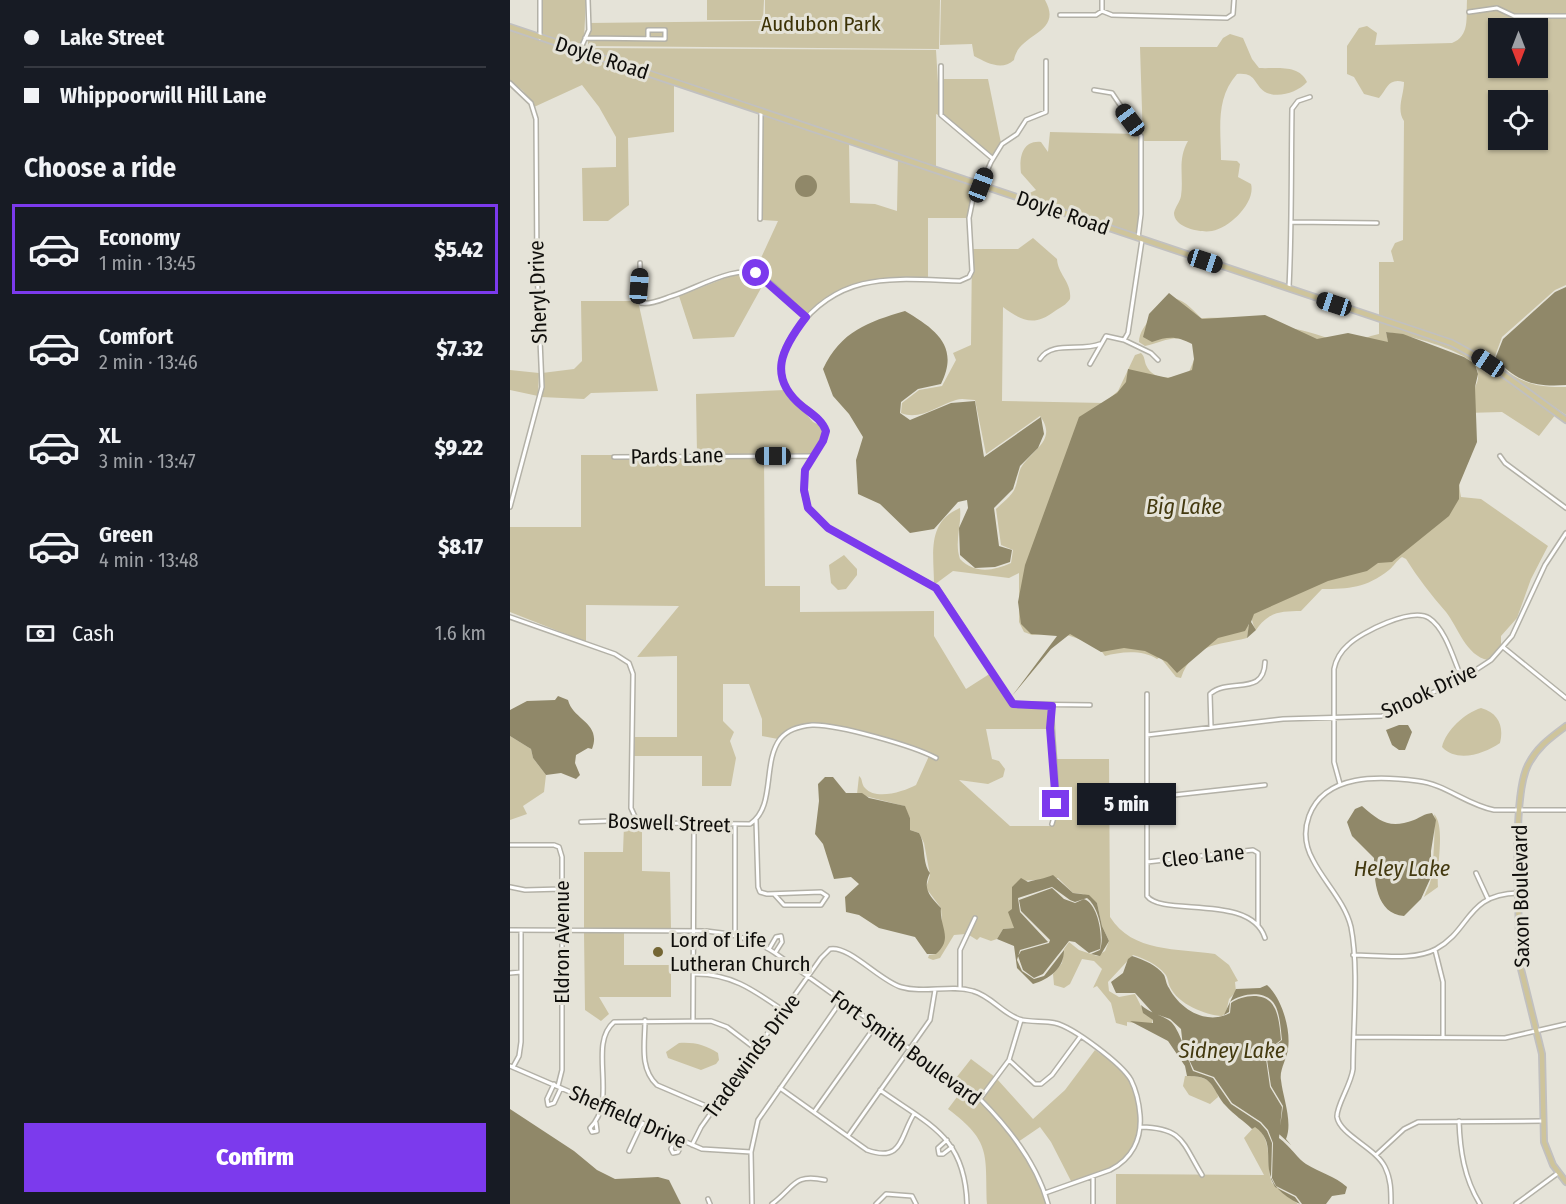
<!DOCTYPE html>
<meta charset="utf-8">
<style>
body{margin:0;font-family:"Fira Sans Condensed",sans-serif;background:#20242c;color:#f1f3f6;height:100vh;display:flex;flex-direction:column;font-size:22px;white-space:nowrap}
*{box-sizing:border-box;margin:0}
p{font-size:20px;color:#9ea1a6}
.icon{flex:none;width:33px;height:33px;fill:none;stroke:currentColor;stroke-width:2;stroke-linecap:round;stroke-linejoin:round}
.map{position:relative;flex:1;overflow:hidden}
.details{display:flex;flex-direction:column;background:#171b24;width:510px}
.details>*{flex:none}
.hud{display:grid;align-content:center;height:132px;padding:0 24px;background:#171b24}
.needle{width:39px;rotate:180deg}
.fabs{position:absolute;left:978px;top:18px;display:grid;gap:12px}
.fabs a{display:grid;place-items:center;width:60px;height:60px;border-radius:0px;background:#171b24;box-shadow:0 2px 4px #0004;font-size:30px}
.end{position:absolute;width:27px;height:27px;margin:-14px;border:8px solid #7c3aed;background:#fff;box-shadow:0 0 0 3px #fff}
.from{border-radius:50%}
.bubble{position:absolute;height:42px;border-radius:0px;background:#171b24;box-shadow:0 2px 4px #0004;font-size:20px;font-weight:800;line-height:42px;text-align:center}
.car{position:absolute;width:18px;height:36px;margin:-18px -9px;border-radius:8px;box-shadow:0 0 4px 2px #0007;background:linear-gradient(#222 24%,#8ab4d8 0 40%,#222 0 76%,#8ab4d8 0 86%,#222 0)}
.hud b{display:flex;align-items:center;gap:21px;height:57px;font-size:22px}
.hud b+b{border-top:2px solid #363941}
.hud i{width:15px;height:15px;background:#f1f3f6}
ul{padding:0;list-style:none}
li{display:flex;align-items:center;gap:18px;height:90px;margin:0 12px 9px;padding:0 12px;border:3px solid transparent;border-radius:0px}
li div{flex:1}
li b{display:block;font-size:22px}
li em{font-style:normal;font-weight:800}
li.active{border-color:#7c3aed}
li>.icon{width:54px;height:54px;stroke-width:1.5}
h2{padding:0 24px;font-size:27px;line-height:72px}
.pay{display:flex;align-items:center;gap:15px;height:66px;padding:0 24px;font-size:22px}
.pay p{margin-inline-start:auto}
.cta{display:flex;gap:12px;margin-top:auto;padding:12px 24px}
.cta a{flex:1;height:69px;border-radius:0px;background:#7c3aed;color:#fff;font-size:24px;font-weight:800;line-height:69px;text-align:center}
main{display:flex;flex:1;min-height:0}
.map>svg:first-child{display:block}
</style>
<main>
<section class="details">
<div class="hud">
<b><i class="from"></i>Lake Street</b>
<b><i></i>Whippoorwill Hill Lane</b>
</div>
<h2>Choose a ride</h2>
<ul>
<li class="active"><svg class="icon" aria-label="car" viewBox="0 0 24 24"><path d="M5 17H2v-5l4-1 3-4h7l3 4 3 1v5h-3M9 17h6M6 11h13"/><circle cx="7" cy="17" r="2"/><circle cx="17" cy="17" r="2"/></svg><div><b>Economy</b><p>1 min · 13:45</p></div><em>$5.42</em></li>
<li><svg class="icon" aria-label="car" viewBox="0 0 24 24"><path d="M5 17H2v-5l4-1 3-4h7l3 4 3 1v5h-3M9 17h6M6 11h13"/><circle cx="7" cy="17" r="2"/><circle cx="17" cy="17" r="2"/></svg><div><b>Comfort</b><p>2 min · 13:46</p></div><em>$7.32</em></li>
<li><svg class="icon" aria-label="car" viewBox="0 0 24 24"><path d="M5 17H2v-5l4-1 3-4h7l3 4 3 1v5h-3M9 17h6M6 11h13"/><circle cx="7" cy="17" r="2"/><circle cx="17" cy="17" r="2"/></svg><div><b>XL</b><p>3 min · 13:47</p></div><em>$9.22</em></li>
<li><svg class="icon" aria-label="car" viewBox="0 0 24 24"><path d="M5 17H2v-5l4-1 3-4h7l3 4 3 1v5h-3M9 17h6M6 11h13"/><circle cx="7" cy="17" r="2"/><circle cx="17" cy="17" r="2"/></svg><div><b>Green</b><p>4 min · 13:48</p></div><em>$8.17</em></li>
</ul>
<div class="pay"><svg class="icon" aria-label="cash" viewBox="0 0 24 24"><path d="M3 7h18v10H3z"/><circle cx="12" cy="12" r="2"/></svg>Cash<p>1.6 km</p></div>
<div class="cta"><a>Confirm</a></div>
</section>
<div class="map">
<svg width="1056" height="1204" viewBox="0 0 1056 1204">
<rect width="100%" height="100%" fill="#e5e3d8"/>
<path fill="#cbc3a3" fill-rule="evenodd" d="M32 0H76L74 38 69 49 32 36Z
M197 0H254L253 20H197Z
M255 0H430L429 49 78 46V23L255 21Z
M431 0H535C554 34 508 33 504 60 492 71 477 63 464 56L462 44 430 45Z
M957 0H1056V285L1045 290 992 337 984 359C1005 382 1026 388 1056 387V415L961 350 869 317V262H884L881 251 885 243 893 240 894 121C886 109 894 95 894 82 878 78 878 88 869 98L854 94 844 77 837 74V46L849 28 857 26 867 33 865 45 942 43C960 36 956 18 957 0ZM988 28H1028V68H988ZM988 100H1028V140H988Z
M0 28 164 84V132L118 138 119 205 98 221H73L72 168 106 167V137L89 107 72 85 24 107 13 91 0 80Z
M720 34 733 38 742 59 749 68C766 69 789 64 797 82 788 92 770 98 757 93 743 86 748 72 727 74 705 99 711 129 711 160L727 161 730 164 728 177 741 184C746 202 720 228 702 231 691 233 664 228 664 213 665 207 670 202 671 196 674 176 667 160 678 141H633L630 47H707L713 38Z
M74 43 78 48 426 50 430 116 426 114V168L72 50Z
M432 79H478L491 143 482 156 433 115Z
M253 113 339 142 340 203 365 204 387 211 388 159 465 185 457 218H418V279C368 277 333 278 296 314L256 278 245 271 268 221 252 220Z
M540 132 628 134 630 214 627 236 511 197 526 190 511 173C509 158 512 140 531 142L538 152Z
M523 238 547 259C548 275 562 282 560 299 556 305 551 307 545 311 524 327 512 321 493 307L492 401 594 403 608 391 625 355 631 353C635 357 634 360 636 365 644 383 666 378 679 372L686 355 682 342C664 333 652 343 635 346L629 342C629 332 636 325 641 317 659 287 672 298 691 318 706 318 740 316 751 324L746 346 741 350 731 351 724 359C729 380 746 383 764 377L768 363 754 353 760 331C784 321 812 340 836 342 848 342 858 336 869 334V321L960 353 1046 414 1029 436 992 412 956 413 942 432C959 460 945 468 951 497L971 499 1038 546 1021 579 1007 618 991 636V647L978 660C956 656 948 627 936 612 921 595 908 578 896 559L892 557C886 561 884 566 879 570 856 588 839 589 812 589L791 611C771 611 758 612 746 630 738 618 742 604 751 594L771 601 776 599 790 593 796 582 806 575 815 574 823 569 837 574 860 566 864 547 873 545 880 536 897 530 900 523 917 513V505L909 498 911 490 917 484 926 486 932 480H937L944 453 942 444 936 440 889 434 848 420 834 421 815 413 807 402 799 409 768 389 746 388 724 390 712 405 702 409 690 404 661 403 651 398 643 400 637 406 609 417 603 430 589 445 581 470 565 479 566 497 558 516 562 520C580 519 586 522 594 538L583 562 561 576 550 595 524 601 530 614 546 611 556 600 582 604 586 598 603 596 623 610 630 604 639 602 648 611 647 623 652 630 675 624 689 614 722 615 735 619 739 626 737 638C704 646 684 643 671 678L666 677 650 657 647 659C632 649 609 652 595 656L587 645 554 634 541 648 550 632 522 635 514 632 509 622V573L499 578 443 571 424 585C424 555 416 522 450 508 452 525 444 542 450 559 465 574 483 571 501 563L503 550 491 545 486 509C492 503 502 496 505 488 508 481 508 472 512 466 525 448 547 439 530 416L476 454 465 400C458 400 452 398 446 400 429 405 410 421 391 413L392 403 409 390 432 386 446 360 443 353 461 345 462 249H508ZM876 332C894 334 957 350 966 367 975 385 954 404 936 403 924 402 919 392 911 385 899 376 885 369 877 355L879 345Z
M240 273 255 281 224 337 183 339 169 296 226 274Z
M71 301H128L148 391 81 393 74 399 31 397 32 373 64 369 72 361Z
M0 370 29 373 28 396 0 390Z
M275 390 303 422 313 427 314 433 302 454H187L186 394Z
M71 455H107L103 456V459L254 458 255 586H290V612L424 611V636L456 689 481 673 502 705 540 707 539 729H476L482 759 489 761 495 769 493 777 478 784 449 780 500 826H543L547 804 545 759H599L600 917C623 953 667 948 705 954L719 965 728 981 725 982 726 992 719 999 716 1013 712 1016C695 1015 668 1004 660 987 658 983 658 977 655 974 647 964 635 959 623 955L598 982 599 991 609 997 625 994 632 1008 643 1020 641 1025 617 1022V1026L606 1023 601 1003 587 986 583 988 592 969 584 961 572 959 560 984 554 988 544 985 543 974 552 963 554 949 559 942 569 950 587 956 595 951 599 941 592 926 587 903 573 894 563 893 548 878 513 881C501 897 501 909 504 928L493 929 487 939 481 941 470 937 467 940 459 935 467 918 465 916 456 934 444 935 430 958 423 960 418 958 419 955 426 954 432 923 431 908 416 888 420 875 414 843 409 833 400 830V818L394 806 347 794 349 776C353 779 351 784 355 788 366 801 395 791 406 785L419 756 426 760 427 757 412 749 310 723 287 725 268 739 252 736V719L239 684H213V721L224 732 220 741 226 758 221 786H192V756H123V737H167V656L127 657 169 606 76 605V642L0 612V527H71Z
M334 555 347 569V575L336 589 328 590 321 583 319 565Z
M971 708C989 713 994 727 990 743 974 754 947 763 932 747 936 730 955 713 971 708Z
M0 736 21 749 23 758 36 775 34 792 13 806 17 814 0 820Z
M924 814C936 827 926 867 928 887L914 897C916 891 920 885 921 879 923 873 926 818 924 814Z
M114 825 132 826V871L160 872 161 929 74 930V852H113Z
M74 933H114V965H161V997H89L99 1014 91 1021 75 1010Z
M169 1043C184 1042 196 1045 208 1053L209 1060 206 1064 191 1070 158 1058 156 1052Z
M585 1050C595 1057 607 1064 615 1073 634 1097 635 1143 609 1163 596 1173 577 1177 562 1183L541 1142 530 1127 508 1142 489 1117 472 1099 487 1079 523 1119 555 1090Z
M461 1059 485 1077 469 1097 446 1078Z
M675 1076C690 1075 707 1080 708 1097L700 1104 679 1095 673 1086Z
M453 1089C490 1116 525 1159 536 1204H477C475 1154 482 1142 438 1109Z
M745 1126C764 1140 755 1163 762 1183L788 1204H606V1174L754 1175 734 1138Z"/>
<path fill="#908869" d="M285 186a11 11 0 1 1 22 0a11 11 0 1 1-22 0Z
M1056 287V385C1023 387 1009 382 985 359L993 339 1045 292Z
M659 293 692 319 755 315 807 339 838 333 878 342 876 332 893 334 954 357 965 364 968 374 965 387 967 442 949 485V499L939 516 882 562 868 563 857 571 818 581 744 614 741 622 746 630 737 638 739 624 735 631 708 638 667 673 657 662 635 651 614 648 591 652 560 634 541 649 502 696 547 636 521 634 511 624 508 602 515 565 569 417 607 393 616 382 618 369 658 378 682 370 684 359 682 344C667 336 658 336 642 342L633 337 639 314Z
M395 311C425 329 450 346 431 384L408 389 391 402 390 413 400 420 441 403 465 401 474 457 531 417 534 434 528 448 510 466 503 489 484 508 489 546 502 550 500 562 485 567 465 568 450 555 449 528 458 508 457 500 448 502 424 529 400 533 370 504 348 494 346 460 353 437 339 414 323 396 313 369C331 331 358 322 395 311Z
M48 696 58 700C63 720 92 723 82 749L78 748 66 755 65 763 70 775 66 779 51 773 36 775 23 758 21 749 0 736V710L17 701 45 700Z
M889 725H898L902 732 895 750H889L882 745 876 730Z
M315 777H323L336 793H352L359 798 395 806 400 818V830L409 833C416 844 412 863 420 873 412 889 420 896 431 908 429 927 444 938 426 954H417L405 937 369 928 349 915 336 912 335 897 349 884 341 877 324 879 313 844 305 834 309 801 308 784Z
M852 806C870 822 880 829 904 820 911 817 914 814 922 813L926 820 921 851V877L911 899 894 916C866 914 864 880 864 858L842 836 837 822 845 809Z
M543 875 563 893 579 895 587 903 592 926 599 941 590 956 581 954 590 950C595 936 589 907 577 898L565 902 560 900 542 887 508 898 510 912 538 942 510 950 507 960 512 971 524 979 534 976 554 950C554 969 539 979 523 984L507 968 504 946 487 939 493 929 504 928 498 912 502 909V887L511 878 518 882C527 879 534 879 543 875Z
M542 888 554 899 565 903 574 899C588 904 593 935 590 949L579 953 565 942 559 941 533 974 524 978 513 970 508 956 511 951 539 943 540 940 511 911 509 900Z
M622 956C634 960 647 965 654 975 656 979 656 984 659 988 671 1011 698 1025 720 1013L721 1003C732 995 756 991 764 1007 769 1015 770 1030 771 1040L755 1052 760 1087 772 1107 769 1138C780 1146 789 1160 796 1164 810 1173 825 1176 837 1187L835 1194 822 1196 816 1204H792L786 1196 766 1186 762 1178 763 1143 758 1130 751 1122 722 1103 704 1077 684 1070 673 1047 671 1029 660 1019 643 1013 625 993H606L601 982 613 973 618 959Z
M757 985C772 998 781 1030 778 1049 777 1058 769 1071 771 1080 773 1098 783 1122 776 1139L781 1145 769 1134 773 1106 761 1086 756 1053 772 1040C771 1031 770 1016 766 1007 758 989 732 993 720 1002L719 1012 714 1015 726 989 750 988Z
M631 1005C641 1014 650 1014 660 1021 669 1027 678 1059 683 1071L703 1078 721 1104 750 1123 757 1131 762 1143 761 1179 765 1187 785 1197 790 1204C736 1178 775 1148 745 1127L742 1129C734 1121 724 1115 716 1106 701 1090 706 1075 677 1076L675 1066 658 1041 620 1021 643 1023V1020L633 1013Z
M0 1109 64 1151 87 1170 105 1179 148 1177 159 1180 171 1204H0Z"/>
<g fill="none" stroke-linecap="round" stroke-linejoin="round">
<defs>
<path id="minor" d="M30 0V38
M592 0V11
M959 12 987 8 1004 16H1056
M550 15H586L592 11 602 15 717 18 723 14 724 0
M75 38 155 39V30H138V39
M70 50 79 30 78 0
M431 66V115L482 158
M0 83 21 103 26 119 27 269 32 387 0 507
M584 90 602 93 631 136V214L628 238
M466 184 459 218 462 271 459 277 450 281C385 279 331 270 287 329 275 345 268 359 273 379 278 404 308 409 316 431L313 441 295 470 293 490 298 508 318 528 427 588 503 704 580 705
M471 185 481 162 492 144 507 134 516 120 536 112V61
M250 219 251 112
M782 222 867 223
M632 240 618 333 614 340 641 353 648 360
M130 263 131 303C141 305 153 299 162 296 186 289 228 262 251 276 267 286 282 304 296 317
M779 287C782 228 781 169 782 109L788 101 800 97
M530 359C542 340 571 352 590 344
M580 364 596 336 614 340
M990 456 995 463 1056 508
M104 457 302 456
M0 617 105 654 119 663 123 674 121 808 126 819
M993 647 1056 698
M637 694V896C652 917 741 893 755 938
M701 727 700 694C719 677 754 697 755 662
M637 735 773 719 872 716 952 679 981 660 1002 636 1035 565 1056 533
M830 784 824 762V669C826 659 830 652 838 645 851 632 902 607 919 618 936 629 944 661 952 679
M637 798 755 785
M246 820 248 887 250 892 257 894 311 892 317 896 311 905H274L264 894
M71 822 126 820 137 823 240 824C266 807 252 763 270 739 278 729 290 726 302 725 327 724 404 746 426 758
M542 824C552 798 540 738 542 706
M0 845H44L49 847 52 857V1070L48 1086
M637 862 743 850 748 853V925
M966 873 978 899
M0 887 15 890 52 889
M0 930 196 931C221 933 244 939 265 953L470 1099C499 1128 527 1164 538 1204
M225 934V825
M259 949 266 937 271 936 272 942 265 953
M925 950 933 982V1037
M843 955C868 955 904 961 926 949 961 930 956 894 1008 893
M0 973 11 972
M184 974C221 973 245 991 274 1011
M450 989V950L465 918
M183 1019 184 825
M135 1020C135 1043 129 1068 147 1085L203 1109
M844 1037 995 1038 1056 1024
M499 1060 525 1084H531L542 1075 570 1037
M0 1066 192 1149 241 1152
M3 1067 9 1056 11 1042V931
M44 1084 37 1099 38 1105 44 1103 51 1088
M270 1088 357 1150C393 1163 390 1136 404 1114
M370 1090C419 1125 455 1136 457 1204
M470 1099 499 1060 511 1020
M304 1112 366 1025
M949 1121C950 1150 954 1178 970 1204
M86 1123 87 1131 82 1132 80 1128C109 1100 77 1045 104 1022L201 1021 217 1027 246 1049
M631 1127C673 1128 672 1142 692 1175
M338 1136 420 1020 425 990
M165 1139 161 1149 163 1153 168 1152 173 1142
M437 1140 428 1148 429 1154H433L442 1147
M182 1145 191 1127 311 958 320 949C339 945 370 981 391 987 414 994 440 984 463 991 481 996 492 1013 509 1019 520 1023 534 1020 545 1023 563 1027 612 1064 621 1080 626 1090 629 1103 630 1115 632 1139 622 1159 600 1170L535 1193
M119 1151 132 1123
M867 1154 894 1129 908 1122 1033 1121
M583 1178V1204
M198 1199 200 1204
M242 1204 241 1152 248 1120 331 1001
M262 1204C285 1187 283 1173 315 1180
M366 1204 376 1194 402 1196 406 1204
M881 1204C881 1191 881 1179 875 1167 866 1148 830 1135 827 1117 826 1106 841 1085 843 1069 843 1026 849 968 841 927 835 902 814 882 803 860 795 846 794 830 799 816 815 773 870 776 908 781 935 784 957 805 984 810H1056
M1006 1204 1048 1173"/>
<path id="major" d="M0 27 942 343 978 363 1056 420
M1056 726C1040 738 1027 747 1018 765 1002 796 1009 903 1009 943L1011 969 1032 1054 1034 1142 1043 1165 1056 1182"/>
</defs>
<use href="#minor" stroke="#b3b1a7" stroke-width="6"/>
<use href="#major" stroke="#c1c0c0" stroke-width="8"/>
<use href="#minor" stroke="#fff" stroke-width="3"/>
<use href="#major" stroke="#cec49b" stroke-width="4.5"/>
</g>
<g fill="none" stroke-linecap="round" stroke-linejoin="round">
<path stroke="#7c3aed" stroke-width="8" d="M246 273 296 317C272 348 256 377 293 407 302 414 312 420 316 431L313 441 295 470 294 490 298 508 318 528 426 588 503 704 542 706 540 728 546 804"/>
</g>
<circle fill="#746634" stroke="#e5e3d8" stroke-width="2" cx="148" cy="952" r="6"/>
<g text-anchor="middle" stroke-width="6" stroke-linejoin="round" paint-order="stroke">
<g font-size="21" fill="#3c3206" stroke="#e5e3d8">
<text x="311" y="31">Audubon Park</text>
</g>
<g font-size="21" fill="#0f0e0b" stroke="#e5e3d8">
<text transform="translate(92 58) rotate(18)" y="7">Doyle Road</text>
<text transform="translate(553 213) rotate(19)" y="7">Doyle Road</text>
<text transform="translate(28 292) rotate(-92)" y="7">Sheryl Drive</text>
<text transform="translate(167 456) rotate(-1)" y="7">Pards Lane</text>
<text transform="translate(919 691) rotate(-25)" y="7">Snook Drive</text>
<text transform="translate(159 823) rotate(2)" y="7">Boswell Street</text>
<text transform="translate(693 856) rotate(-6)" y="7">Cleo Lane</text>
<text transform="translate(1011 896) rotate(-91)" y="7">Saxon Boulevard</text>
<text transform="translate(52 942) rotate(-90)" y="7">Eldron Avenue</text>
<text transform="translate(396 1048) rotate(36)" y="7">Fort Smith Boulevard</text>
<text transform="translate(242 1056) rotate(-54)" y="7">Tradewinds Drive</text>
<text transform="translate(118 1117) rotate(24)" y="7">Sheffield Drive</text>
</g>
<g font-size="21" fill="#0f0e0b" stroke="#e5e3d8" text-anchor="start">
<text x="160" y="947">Lord of Life<tspan x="160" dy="24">Lutheran Church</tspan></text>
</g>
<g font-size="22" font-style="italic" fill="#43390f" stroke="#e5e3d8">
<text x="674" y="514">Big Lake</text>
<text x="892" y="876">Heley Lake</text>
<text x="722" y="1058">Sidney Lake</text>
</g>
</g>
</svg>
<div class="fabs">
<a><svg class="needle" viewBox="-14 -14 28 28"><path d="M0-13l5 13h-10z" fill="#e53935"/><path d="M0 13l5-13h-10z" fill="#9ea1a6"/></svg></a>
<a><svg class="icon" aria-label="locate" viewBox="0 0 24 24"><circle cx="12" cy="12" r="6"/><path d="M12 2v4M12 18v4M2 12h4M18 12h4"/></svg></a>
</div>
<i class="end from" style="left:246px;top:273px"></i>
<i class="end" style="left:546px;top:804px"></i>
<div class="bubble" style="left:567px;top:783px;width:99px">5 min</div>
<i class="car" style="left:620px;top:120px;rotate:323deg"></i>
<i class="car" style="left:471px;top:185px;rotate:21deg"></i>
<i class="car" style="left:695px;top:261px;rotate:108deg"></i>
<i class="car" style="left:129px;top:286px;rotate:4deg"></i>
<i class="car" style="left:824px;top:304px;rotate:288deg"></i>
<i class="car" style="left:978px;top:363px;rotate:304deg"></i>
<i class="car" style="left:263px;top:456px;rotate:270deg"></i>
</div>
</main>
